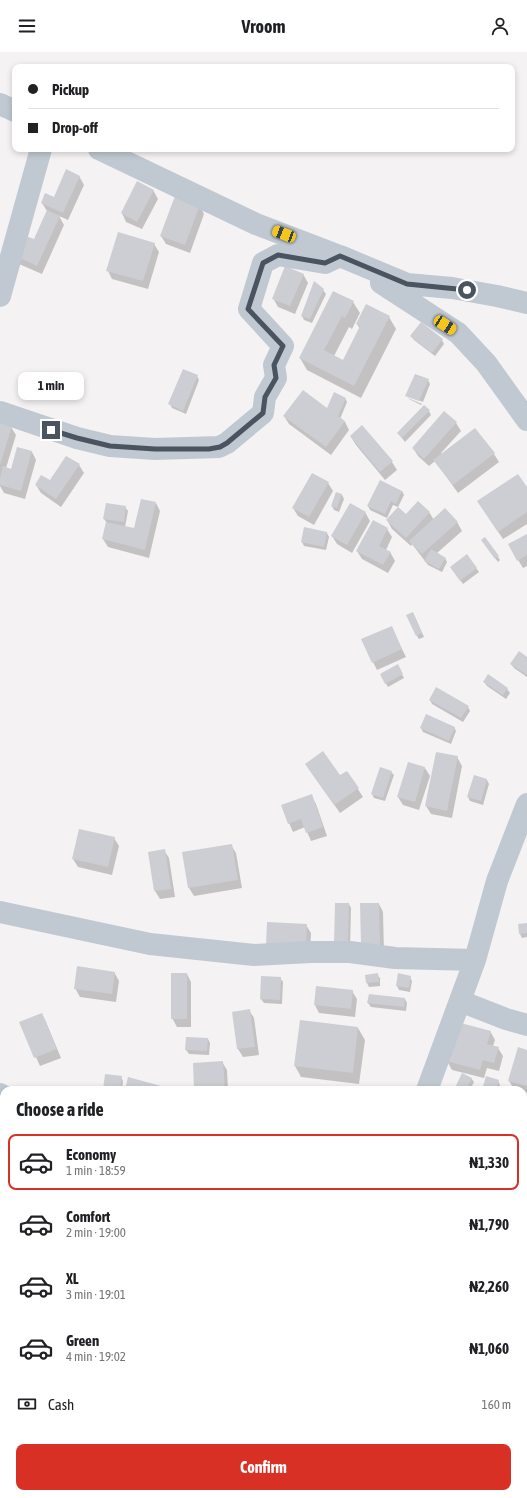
<!DOCTYPE html>
<meta charset="utf-8">
<style>
body{margin:0;font-family:"Asap Condensed",sans-serif;background:#f2f2f2;color:#202124;height:100vh;display:flex;flex-direction:column;font-size:15px;white-space:nowrap}
*{box-sizing:border-box;margin:0}
p{font-size:13px;color:#757577}
.icon{flex:none;width:22px;height:22px;fill:none;stroke:currentColor;stroke-width:2;stroke-linecap:round;stroke-linejoin:round}
.map{position:relative;flex:1;overflow:hidden}
.drawer{position:absolute;left:0px;top:1034px;width:527px;height:412px;display:flex;flex-direction:column;background:#fff;border-radius:12px 12px 0 0;box-shadow:0 2px 6px #0003}
.drawer>*{flex:none}
.banner{position:absolute;left:12px;top:12px;width:503px;height:88px;border-radius:8px;box-shadow:0 2px 6px #0003;display:grid;align-content:center;height:88px;padding:0 16px;background:#fff}
.end{position:absolute;width:18px;height:18px;margin:-9px;border:5px solid #4a5460;background:#fff;box-shadow:0 0 0 2px #fff}
.from{border-radius:50%}
.bubble{position:absolute;height:28px;border-radius:8px;background:#fff;box-shadow:0 2px 6px #0003;font-size:13px;font-weight:700;line-height:28px;text-align:center}
.car{position:absolute;width:12px;height:24px;margin:-12px -6px;border-radius:5px;box-shadow:0 0 3px 1px #0007;background:linear-gradient(#f5c518 24%,#345 0 40%,#f5c518 0 76%,#345 0 86%,#f5c518 0)}
.banner b{display:flex;align-items:center;gap:14px;height:38px;font-size:15px}
.banner b+b{border-top:1px solid #e0e0e0}
.banner i{width:10px;height:10px;background:#202124}
ul{padding:0;list-style:none}
li{display:flex;align-items:center;gap:12px;height:56px;margin:0 8px 6px;padding:0 8px;border:2px solid transparent;border-radius:8px}
li div{flex:1}
li b{display:block;font-size:15px}
li em{font-style:normal;font-weight:700}
li.active{border-color:#d93025}
li>.icon{width:36px;height:36px;stroke-width:1.5}
h2{padding:0 16px;font-size:18px;line-height:48px}
.pay{display:flex;align-items:center;gap:10px;height:44px;padding:0 16px;font-size:15px}
.pay p{margin-inline-start:auto}
.cta{display:flex;gap:8px;margin-top:auto;padding:8px 16px}
.cta a{flex:1;height:46px;border-radius:8px;background:#d93025;color:#fff;font-size:16px;font-weight:700;line-height:46px;text-align:center}
header{display:flex;justify-content:space-between;align-items:center;height:52px;padding:0 16px;background:#fff;font-size:18px;font-weight:700}
.map>svg:first-child{display:block}
</style>
<header><svg class="icon" aria-label="menu" viewBox="0 0 24 24"><path d="M4 6h16M4 12h16M4 18h16"/></svg>Vroom<svg class="icon" aria-label="person" viewBox="0 0 24 24"><circle cx="12" cy="8" r="4"/><path d="M4 21q1-7 8-7t8 7"/></svg></header>
<div class="map">
<svg width="527" height="1446" viewBox="0 0 527 1446">
<rect width="100%" height="100%" fill="#f4f2f2"/>
<path fill="#0003" d="M79 124 84 133 68 168 59 164 64 173 42 222 19 212 15 203 34 189 47 159 42 151 54 146Z
M153 138 158 147 142 177 126 170 122 161Z
M200 154 204 162 190 201 166 192 161 184Z
M154 192 159 200 148 237 112 227 108 219Z
M303 222 308 231 295 262 278 255 273 246Z
M323 238 326 242 312 271 304 268 302 264Z
M353 250 360 261 352 277 349 275 334 304 343 309 360 277 357 272 389 265 396 277 361 346 307 318 300 306Z
M411 284 442 288 444 292 435 304 414 288Z
M197 324 199 328 186 362 172 356 170 352Z
M428 328 430 332 423 350 408 344V346L422 352 421 353 409 347 407 343Z
M345 346 347 350 340 367 345 370 349 378 331 403 289 372 284 364 328 357Z
M429 359 431 363 405 390 398 381Z
M444 361 456 371 461 379 441 401 442 402H494L499 410 458 441 435 409 429 414 418 404 413 396Z
M0 372 11 375 16 383 6 416 12 418 18 396 32 400 36 408 25 447 4 441 0 434Z
M351 385 392 410 397 418 385 428 356 393Z
M79 413 84 421 61 455 41 441 36 433 50 430Z
M328 431 333 439 314 473 298 464 293 456Z
M527 437V472L503 487 478 450Z
M402 439 404 443 398 455 393 453 387 466 370 458 368 454Z
M337 441 342 443 344 447 339 460 334 458 332 454Z
M156 451 160 459 149 506 108 495 103 487 107 471 104 467 125 455 128 459 125 475 135 477Z
M365 460 370 469 352 501 337 492 332 484Z
M429 460 434 468 457 470 462 479 437 501 445 506 447 510 442 520 428 513 412 492 411 494 392 477 387 468 406 463Z
M387 477 392 485 386 498 390 500 395 509 388 521 362 507 357 499Z
M327 481 329 485 326 498 304 494 302 490Z
M527 483V514L523 516 509 493Z
M485 492 498 505 500 508 498 510Z
M476 516 479 520 463 532 454 519Z
M415 565 424 585 419 587 417 584Z
M391 575 406 605 377 618 373 610Z
M527 606V625L514 616 511 612Z
M397 613 404 626 388 635 381 623Z
M484 630 507 637 510 641 506 647 487 634Z
M430 648 468 655 470 659 463 670 432 652Z
M454 675 456 679 451 692 423 680 421 676Z
M457 705 462 714 452 766 431 762 426 754Z
M425 716 430 724 419 758 403 753 398 745Z
M311 720 340 725 347 720 363 745 340 761Z
M391 720 394 723 385 749 374 746 372 742Z
M474 725 487 728 489 732 483 753 470 749 468 745Z
M311 744 316 752 327 784 311 789 305 775 293 780 289 771Z
M114 786 119 794 112 823 78 815 73 807Z
M231 793 236 801 242 836 194 844 189 836 183 801Z
M164 798 169 806 175 845 160 847 155 839 149 801Z
M349 852 351 856 350 897 337 896Z
M379 852 383 860 384 901 367 902Z
M527 872V885L522 886 520 882Z
M306 873 311 881 310 901H272Z
M114 920 119 929 116 950 80 945 75 936Z
M187 922 191 930V975H177L172 966Z
M377 923 380 926V934L369 935 367 931Z
M410 925 412 929 410 940 399 938 397 934Z
M280 926 283 930 282 952 264 951 261 947Z
M352 939 357 947 355 965 319 961 315 953Z
M405 947 407 951 406 959 371 955 368 951Z
M249 958 254 966 259 1003 243 1005 238 997Z
M42 962 46 970 61 1006 40 1014 20 970Z
M358 976 365 988 359 1032 301 1025 295 1014Z
M490 979 495 988 493 994 498 996 503 1004 499 1019 487 1016 484 1026 452 1018 447 1009Z
M208 987 210 991 209 1003 189 1002 186 998Z
M527 999V1041L523 1040V1038L514 1037 509 1029Z
M222 1010 227 1018 228 1038H195Z
M121 1025 123 1029 122 1038H104Z
M471 1026 474 1030 470 1038H455Z
M498 1029 500 1033 499 1038H483Z
M525 1046H527V1064L524 1063 523 1061Z
M523 1090 527 1091V1127H523Z
M0 1157 4 1158V1175L0 1174Z
M0 1184H4V1229H0Z
M4 1240V1256L0 1257V1241Z
M4 1273V1297H0V1274Z
M527 1302V1339L523 1338V1303Z
M526 1375H527V1397H525L523 1394Z
M523 1403 527 1404V1419H523Z
M4 1429V1442H32L34 1446H0V1437H2Z
M71 1442H90L89 1446Z
M116 1442H129V1444Z"/>
<path fill="#ccced4" d="M66 117 80 124 63 161 41 151 45 141 54 145Z
M137 129 154 138 137 170 121 161Z
M175 144 200 153 185 193 160 184Z
M47 158 60 164 37 214 14 203 23 183 34 187Z
M118 180 155 191 143 229 106 219Z
M285 214 304 222 290 254 272 247Z
M314 229 324 237 310 267 301 264Z
M333 239 354 249 345 266 342 264 324 298 343 308 360 274 356 272 366 252 390 264 354 334 299 306Z
M421 270 443 287 432 301 410 284Z
M183 317 198 323 183 359 168 352Z
M415 322 429 327 419 349 405 344Z
M303 338 327 356 334 340 346 346 338 364 345 369 326 395 283 364Z
M424 353 430 358 402 386 397 381Z
M444 359 457 370 424 407 412 396Z
M0 371 12 374 0 413Z
M362 373 393 409 380 420 350 384Z
M475 376 495 401 453 433 433 408Z
M17 395 32 399 21 439 0 433V426L3 414 11 417Z
M66 404 80 412 56 447 35 433 41 423 50 428Z
M312 421 329 430 309 465 292 456Z
M518 422 527 435V460L498 480 477 449Z
M380 428 402 439 396 452 391 449 385 462 367 454Z
M336 440 342 442 337 456 331 454Z
M141 447 156 450 145 498 102 487 106 470 134 476Z
M418 449 430 460 406 486 386 468 398 455 406 462Z
M106 451 126 454 124 470 103 467Z
M350 451 366 460 347 493 331 484Z
M445 456 458 470 422 502 409 489Z
M373 468 388 476 379 494 391 500 383 513 356 499Z
M304 475 327 480 324 495 301 490Z
M527 482V503L517 509 508 492Z
M485 485 499 504 495 507 481 488Z
M431 497 446 506 439 517 424 509Z
M467 502 477 516 460 529 450 515Z
M413 560 422 581 416 584 406 563Z
M392 574 402 597 372 611 361 587Z
M519 599 527 605V623L510 612Z
M398 612 403 622 385 632 380 622Z
M488 622 508 636 503 643 483 630Z
M436 635 469 654 461 666 429 648Z
M426 662 455 675 449 689 420 676Z
M323 699 340 723 347 719 359 736 334 753 305 712Z
M436 700 458 704 447 759 425 754Z
M408 710 425 715 415 750 397 745Z
M380 715 392 719 383 746 371 742Z
M474 723 487 727 481 749 467 745Z
M312 742 323 775 306 781 301 767 288 772 281 753Z
M79 777 115 785 108 815 72 807Z
M232 792 238 828 188 836 182 800Z
M165 797 171 837 154 839 148 800Z
M335 851H349L348 893H334Z
M360 851H379L380 893 361 894Z
M267 870 307 872 306 893H266Z
M527 871V881L519 882 518 872Z
M77 914 115 920 112 942 74 937Z
M171 921H187V967H171Z
M378 921 379 930 366 931 365 923Z
M398 921 411 924 409 936 396 934Z
M261 924 281 925 280 948 260 947Z
M316 934 353 938 351 957 314 953Z
M369 942 405 946 404 955 367 951Z
M250 957 255 995 237 997 232 960Z
M42 961 57 997 34 1006 19 970Z
M300 968 358 975 353 1021 294 1014Z
M457 970 491 979 487 992 499 995 494 1011 483 1008 480 1018 446 1009Z
M186 985 208 986 207 999 185 998Z
M518 995 527 998V1034L508 1029Z
M223 1009 225 1038H194L193 1011Z
M462 1021 472 1026 466 1038H454Z
M105 1022 122 1024 120 1038H103Z
M486 1024 499 1028 496 1038H482Z
M128 1025 161 1034 160 1038H125Z
M46 1035 56 1037V1038H45Z
M524 1045H527V1061L523 1060Z
M523 1089 527 1090V1119H523Z
M0 1156 4 1157V1172L0 1171Z
M0 1183H4V1222H0Z
M4 1239V1252L0 1253V1240Z
M4 1272V1289H0V1273Z
M523 1300 527 1301V1336L523 1335Z
M525 1373 527 1374V1394L523 1393Z
M523 1402 527 1403V1416H523Z
M1 1428H4V1442H30V1446H0Z
M37 1442 58 1444V1446H37Z
M131 1442H150L159 1444V1446H130Z
M398 1442 415 1445V1446H397Z
M423 1442H441L440 1446H422Z
M456 1442H463L477 1446H455Z"/>
<g fill="none" stroke-linecap="round" stroke-linejoin="round">
<path stroke="#c0c9d1" stroke-width="22" d="M0 52 15 59
M99 97 256 172 337 203
M381 231 458 281 486 311 527 368
M0 244 41 97
M0 360 77 386 110 394 155 397 219 395 227 391 263 361 265 345 276 326 274 313 283 294 249 257 263 211 278 203 325 211 340 204 407 232 452 236 497 244 527 251
M0 860 150 892 254 903 311 900H350L395 906 475 908
M460 949 506 967 527 973
M427 1038 475 908 497 829 527 752
M0 1042 4 1044
M523 1179 527 1157
M213 1446 216 1442
M443 1446 444 1442"/>
</g>
<g fill="none" stroke-linecap="round" stroke-linejoin="round">
<path stroke="#4a5460" stroke-width="5" d="M51 378 77 386 110 394 155 397H209L220 395 227 391 263 361 265 345 276 326 274 313 283 294 248 257 263 211 278 203 325 211 340 204 407 232 467 238"/>
</g>
</svg>
<i class="end from" style="left:467px;top:238px"></i>
<i class="end" style="left:51px;top:378px"></i>
<div class="bubble" style="left:18px;top:320px;width:66px">1 min</div>
<i class="car" style="left:284px;top:182px;rotate:291deg"></i>
<i class="car" style="left:445px;top:273px;rotate:123deg"></i>
<div class="banner">
<b><i class="from"></i>Pickup</b>
<b><i></i>Drop-off</b>
</div>
<section class="drawer">
<h2>Choose a ride</h2>
<ul>
<li class="active"><svg class="icon" aria-label="car" viewBox="0 0 24 24"><path d="M5 17H2v-5l4-1 3-4h7l3 4 3 1v5h-3M9 17h6M6 11h13"/><circle cx="7" cy="17" r="2"/><circle cx="17" cy="17" r="2"/></svg><div><b>Economy</b><p>1 min · 18:59</p></div><em>₦1,330</em></li>
<li><svg class="icon" aria-label="car" viewBox="0 0 24 24"><path d="M5 17H2v-5l4-1 3-4h7l3 4 3 1v5h-3M9 17h6M6 11h13"/><circle cx="7" cy="17" r="2"/><circle cx="17" cy="17" r="2"/></svg><div><b>Comfort</b><p>2 min · 19:00</p></div><em>₦1,790</em></li>
<li><svg class="icon" aria-label="car" viewBox="0 0 24 24"><path d="M5 17H2v-5l4-1 3-4h7l3 4 3 1v5h-3M9 17h6M6 11h13"/><circle cx="7" cy="17" r="2"/><circle cx="17" cy="17" r="2"/></svg><div><b>XL</b><p>3 min · 19:01</p></div><em>₦2,260</em></li>
<li><svg class="icon" aria-label="car" viewBox="0 0 24 24"><path d="M5 17H2v-5l4-1 3-4h7l3 4 3 1v5h-3M9 17h6M6 11h13"/><circle cx="7" cy="17" r="2"/><circle cx="17" cy="17" r="2"/></svg><div><b>Green</b><p>4 min · 19:02</p></div><em>₦1,060</em></li>
</ul>
<div class="pay"><svg class="icon" aria-label="cash" viewBox="0 0 24 24"><path d="M3 7h18v10H3z"/><circle cx="12" cy="12" r="2"/></svg>Cash<p>160 m</p></div>
<div class="cta"><a>Confirm</a></div>
</section>
</div>
